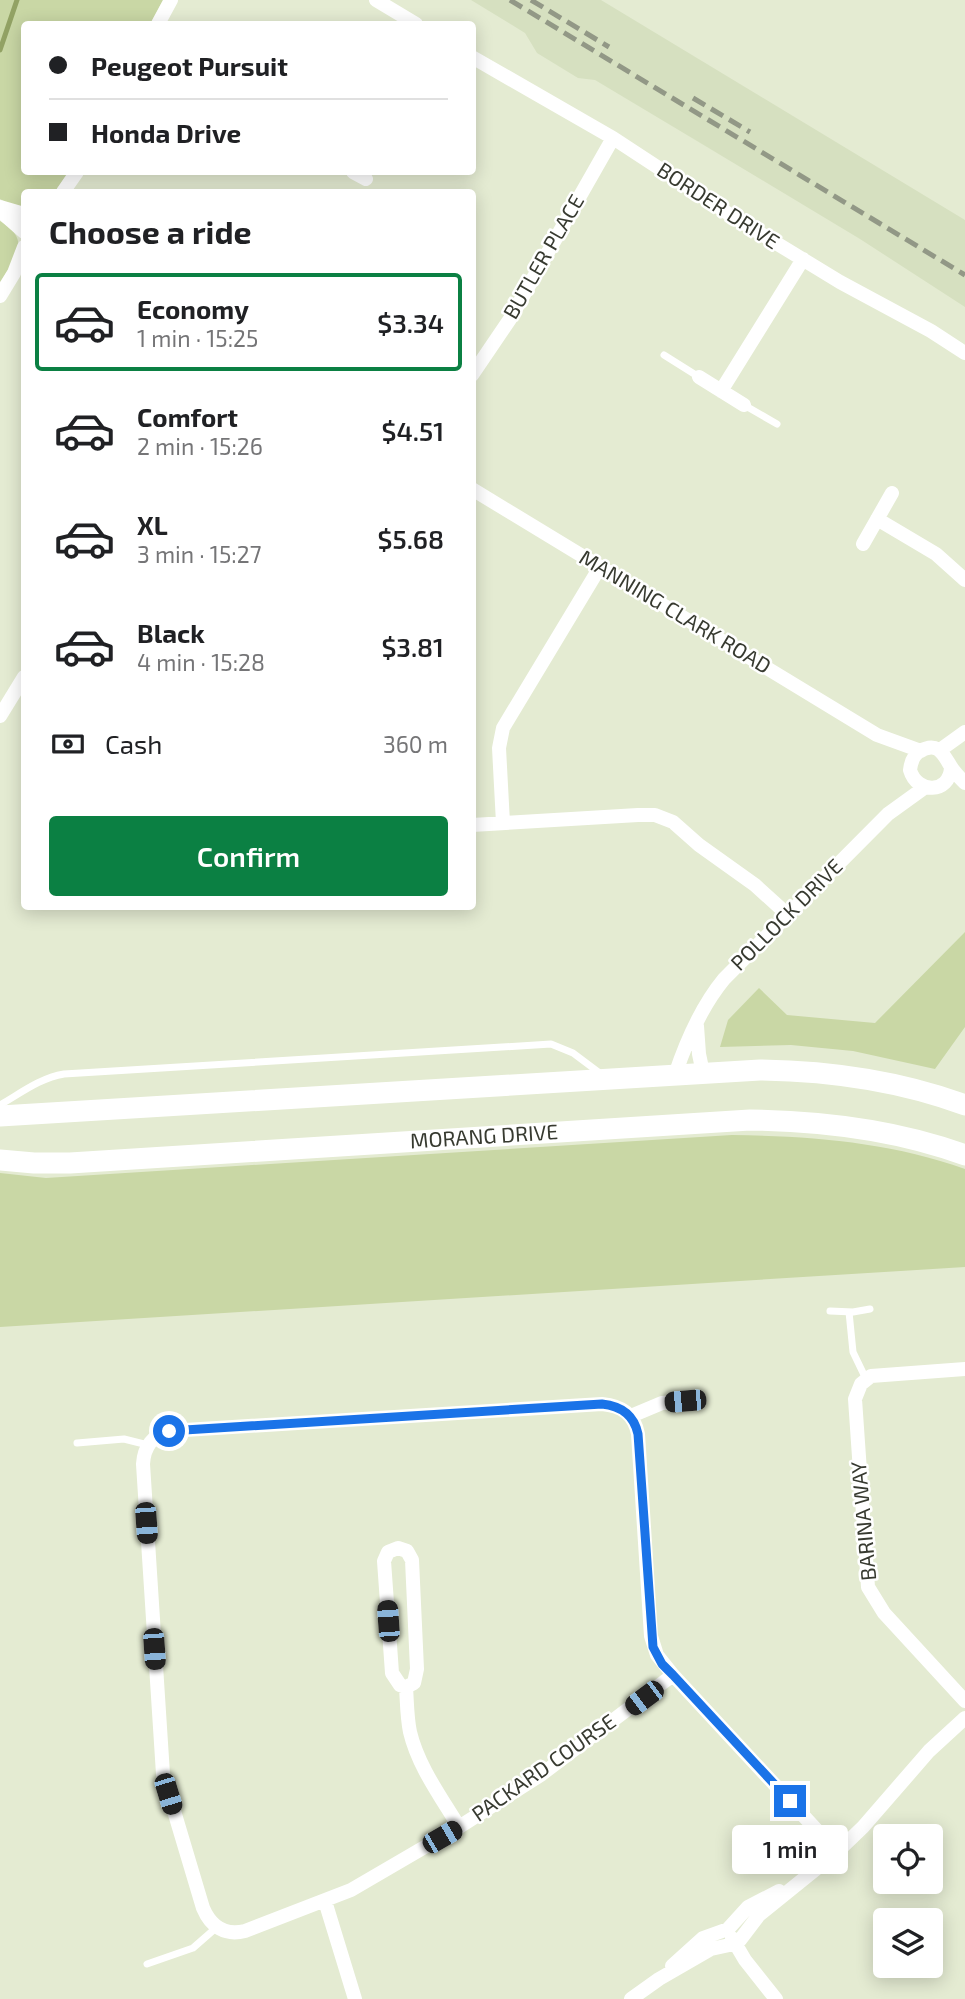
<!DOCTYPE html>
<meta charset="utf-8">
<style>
body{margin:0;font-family:"Exo 2",sans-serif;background:#f6f6f6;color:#202124;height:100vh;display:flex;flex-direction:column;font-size:26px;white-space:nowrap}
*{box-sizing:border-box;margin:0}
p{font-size:23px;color:#757577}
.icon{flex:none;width:38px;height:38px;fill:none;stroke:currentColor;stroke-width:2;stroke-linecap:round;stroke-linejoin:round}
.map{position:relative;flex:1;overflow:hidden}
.side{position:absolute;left:21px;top:189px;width:455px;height:721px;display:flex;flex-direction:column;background:#fff;border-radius:7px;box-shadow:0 4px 18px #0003}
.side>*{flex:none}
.guide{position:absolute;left:21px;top:21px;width:455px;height:154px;border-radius:7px;box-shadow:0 4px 18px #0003;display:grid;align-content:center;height:154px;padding:0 28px;background:#fff}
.tools{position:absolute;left:873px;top:1824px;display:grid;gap:14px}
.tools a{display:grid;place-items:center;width:70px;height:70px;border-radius:7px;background:#fff;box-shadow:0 4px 18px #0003;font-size:35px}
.end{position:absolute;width:32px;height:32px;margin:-16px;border:9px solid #1a73e8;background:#fff;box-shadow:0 0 0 4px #fff}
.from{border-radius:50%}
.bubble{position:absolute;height:49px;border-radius:7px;background:#fff;box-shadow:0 4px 18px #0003;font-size:23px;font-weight:600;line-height:49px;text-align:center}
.car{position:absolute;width:21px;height:42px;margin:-21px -10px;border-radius:9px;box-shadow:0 0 5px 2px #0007;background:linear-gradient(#222 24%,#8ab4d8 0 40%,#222 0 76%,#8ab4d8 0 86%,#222 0)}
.guide b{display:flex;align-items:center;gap:24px;height:66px;font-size:26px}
.guide b+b{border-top:2px solid #e0e0e0}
.guide i{width:18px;height:18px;background:#202124}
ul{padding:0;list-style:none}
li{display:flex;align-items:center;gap:21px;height:98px;margin:0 14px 10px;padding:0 14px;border:4px solid transparent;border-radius:7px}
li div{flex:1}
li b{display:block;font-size:26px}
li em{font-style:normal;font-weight:600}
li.selected{border-color:#0b8043}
li>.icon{width:63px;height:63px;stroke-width:1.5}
h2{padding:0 28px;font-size:32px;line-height:84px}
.pay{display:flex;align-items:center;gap:18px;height:77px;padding:0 28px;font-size:26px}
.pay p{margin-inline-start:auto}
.action{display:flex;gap:14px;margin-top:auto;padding:14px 28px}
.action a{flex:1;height:80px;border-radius:7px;background:#0b8043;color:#fff;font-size:28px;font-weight:600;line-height:80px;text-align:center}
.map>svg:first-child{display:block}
</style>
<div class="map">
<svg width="965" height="1999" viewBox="0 0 965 1999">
<rect width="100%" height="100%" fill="#e4ebd2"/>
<path fill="#d6e0c0" d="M471 0H601L965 220V307L860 239 697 141 595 80 578 78 537 53 525 33Z"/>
<path fill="#c9d7a5" d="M0 0H163L150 24H24V172H68L55 192H24V209L17 208 0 199Z
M0 221C32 240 16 258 0 282Z
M965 932V1027L935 1069 853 1051 791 1045 720 1047 728 1020 759 988 787 1015 875 1023Z
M732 1135C811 1136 890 1142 965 1169V1267L0 1327V1173L46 1178Z"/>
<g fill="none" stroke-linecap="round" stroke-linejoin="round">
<path stroke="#92a264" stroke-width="5" d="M0 50 17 0"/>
<path stroke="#fff" stroke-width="7" d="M664 355 699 377
M744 405 777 424
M0 1105C21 1093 40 1078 64 1074L551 1044 573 1053 601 1074
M830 1311 853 1312 870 1309
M849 1312 853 1352 866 1379
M77 1443 124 1439 148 1445
M147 1964 193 1948 217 1927"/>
<path stroke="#fff" stroke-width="14" d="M376 0 416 24
M158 24 171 0
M472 57 613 138 735 218 840 282 931 331 965 353
M353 172 366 179
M63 192 77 172
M0 207 24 214
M0 211 24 232
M0 296 14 273 24 247
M472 375 510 319 613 138
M699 377 744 405
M721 391 803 259
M472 489 877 735 921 751
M877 519 936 554 965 580
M863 544 892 493
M0 716 24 677
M940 750 965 732
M951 768C949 794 917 794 910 770 911 762 913 755 920 751 941 739 945 760 954 771 957 775 961 779 965 783
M503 823 499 748 503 728 600 567
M472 825 638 815H655L673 822 699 845 755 885 788 915
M697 1026 699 1054 703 1073
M675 1075C686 1042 701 1007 724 979L888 814 924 788
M965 1369 871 1376 861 1384 855 1399 868 1587 884 1613 965 1701
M631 1416 662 1403 685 1401
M673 1675 542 1774 459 1827 351 1890 245 1931C225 1936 211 1927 203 1908L163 1774 143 1464C144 1447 153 1435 169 1431L602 1404C622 1406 634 1414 638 1434L651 1636 657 1655 673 1675 837 1852
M406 1687 414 1683 417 1669 412 1560 407 1551 398 1548 388 1552 384 1561 392 1673 400 1685 406 1687C407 1702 407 1718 410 1732 418 1766 441 1797 459 1827
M325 1901 355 1999
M732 1938 745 1960 776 1999
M672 1966 703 1938 728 1929 748 1907 779 1891
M631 1999 659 1979 711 1949 734 1944 740 1940 759 1915 837 1852 863 1827 929 1751 965 1718"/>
<g stroke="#fff" stroke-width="21">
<path d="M0 1116 760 1070C830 1071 900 1081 965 1105"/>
<path id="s1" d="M0 1160 34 1163H70L750 1120C822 1121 897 1130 965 1155"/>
</g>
<path stroke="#929886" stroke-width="5" stroke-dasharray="14 7" stroke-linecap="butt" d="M510 0 965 275
M531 0 609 47
M693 98 750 132"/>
</g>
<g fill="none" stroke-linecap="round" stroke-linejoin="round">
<path stroke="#1a73e8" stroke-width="9" d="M169 1431 602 1404C621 1406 634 1415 638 1434L653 1647 662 1664 673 1675 790 1801"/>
</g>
<g text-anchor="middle" stroke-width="5" stroke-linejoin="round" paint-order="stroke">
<g font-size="21" fill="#373a30" stroke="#fff">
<text transform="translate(718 206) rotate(33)" y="7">BORDER DRIVE</text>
<text transform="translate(544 257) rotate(-60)" y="7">BUTLER PLACE</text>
<text transform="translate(675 612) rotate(31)" y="7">MANNING CLARK ROAD</text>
<text transform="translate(787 915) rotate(-45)" y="7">POLLOCK DRIVE</text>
<text dy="7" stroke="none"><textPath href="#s1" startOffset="485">MORANG DRIVE</textPath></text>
<text transform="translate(864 1521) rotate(-95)" y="7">BARINA WAY</text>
<text transform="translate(544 1768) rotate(-35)" y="7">PACKARD COURSE</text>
</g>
</g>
</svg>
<div class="tools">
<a><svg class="icon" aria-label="locate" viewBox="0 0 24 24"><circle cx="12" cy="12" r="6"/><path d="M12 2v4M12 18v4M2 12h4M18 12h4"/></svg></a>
<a><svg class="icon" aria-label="layers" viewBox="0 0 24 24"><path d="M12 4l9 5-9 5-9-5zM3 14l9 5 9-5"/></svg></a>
</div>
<i class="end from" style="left:169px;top:1431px"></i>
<i class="end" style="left:790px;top:1801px"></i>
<div class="bubble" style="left:732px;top:1825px;width:116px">1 min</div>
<i class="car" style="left:685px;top:1401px;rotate:265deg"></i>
<i class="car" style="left:146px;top:1523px;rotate:176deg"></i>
<i class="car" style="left:388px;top:1621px;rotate:356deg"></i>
<i class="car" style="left:154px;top:1649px;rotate:176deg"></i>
<i class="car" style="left:644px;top:1698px;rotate:233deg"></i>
<i class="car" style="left:168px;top:1794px;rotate:163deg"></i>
<i class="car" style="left:442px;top:1837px;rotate:60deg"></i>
<div class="guide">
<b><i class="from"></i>Peugeot Pursuit</b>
<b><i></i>Honda Drive</b>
</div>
<section class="side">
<h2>Choose a ride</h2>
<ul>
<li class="selected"><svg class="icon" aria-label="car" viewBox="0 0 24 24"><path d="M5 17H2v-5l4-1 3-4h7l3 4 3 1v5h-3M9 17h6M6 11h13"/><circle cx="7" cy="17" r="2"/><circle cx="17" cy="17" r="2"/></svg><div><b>Economy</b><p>1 min · 15:25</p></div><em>$3.34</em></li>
<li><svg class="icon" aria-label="car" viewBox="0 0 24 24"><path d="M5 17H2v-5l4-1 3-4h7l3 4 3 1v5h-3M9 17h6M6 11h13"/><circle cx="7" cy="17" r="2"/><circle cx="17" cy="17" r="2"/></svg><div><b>Comfort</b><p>2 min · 15:26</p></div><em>$4.51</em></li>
<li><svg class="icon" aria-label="car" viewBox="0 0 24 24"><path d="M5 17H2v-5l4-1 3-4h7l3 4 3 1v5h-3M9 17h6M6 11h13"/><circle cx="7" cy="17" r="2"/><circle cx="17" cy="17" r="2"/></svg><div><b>XL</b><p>3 min · 15:27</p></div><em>$5.68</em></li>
<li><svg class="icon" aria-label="car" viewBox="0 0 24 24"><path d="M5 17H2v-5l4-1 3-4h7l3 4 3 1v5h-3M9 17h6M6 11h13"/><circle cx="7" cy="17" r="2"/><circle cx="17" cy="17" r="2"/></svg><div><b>Black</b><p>4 min · 15:28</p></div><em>$3.81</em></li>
</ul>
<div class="pay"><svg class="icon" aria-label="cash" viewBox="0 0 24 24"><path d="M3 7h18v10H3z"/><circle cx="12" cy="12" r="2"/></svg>Cash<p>360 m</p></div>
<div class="action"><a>Confirm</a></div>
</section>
</div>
